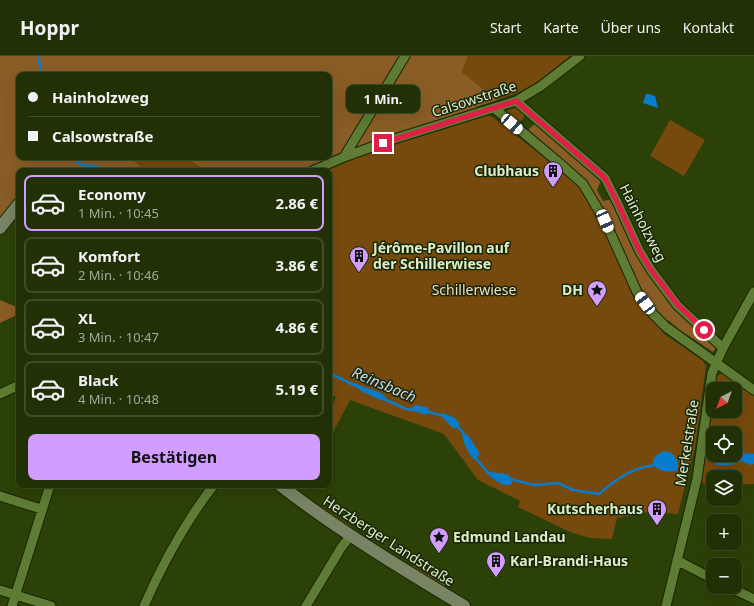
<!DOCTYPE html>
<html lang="de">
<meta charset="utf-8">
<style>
body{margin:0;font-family:"Noto Sans",sans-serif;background:#2d3d13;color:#f1f3f6;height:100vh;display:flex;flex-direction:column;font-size:15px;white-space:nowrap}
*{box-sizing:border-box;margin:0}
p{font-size:13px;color:#a2a99a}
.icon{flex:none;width:22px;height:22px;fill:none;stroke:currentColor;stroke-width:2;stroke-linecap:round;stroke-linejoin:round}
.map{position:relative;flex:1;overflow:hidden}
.side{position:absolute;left:16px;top:112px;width:316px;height:320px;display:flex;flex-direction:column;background:#213105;border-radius:8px;box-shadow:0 4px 16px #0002,0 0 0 1px #3e4c27}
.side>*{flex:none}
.hud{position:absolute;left:16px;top:16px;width:316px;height:88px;border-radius:8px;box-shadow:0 4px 16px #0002,0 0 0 1px #3e4c27;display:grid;align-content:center;height:88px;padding:0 12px;background:#213105}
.needle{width:26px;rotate:221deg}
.fabs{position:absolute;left:706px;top:326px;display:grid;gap:8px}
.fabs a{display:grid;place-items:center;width:36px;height:36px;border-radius:8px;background:#213105;box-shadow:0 4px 16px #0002,0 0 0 1px #3e4c27;font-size:20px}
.end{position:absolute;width:18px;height:18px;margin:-9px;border:5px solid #e11d48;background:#fff;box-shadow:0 0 0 2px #fff}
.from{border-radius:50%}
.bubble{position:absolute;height:28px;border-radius:8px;background:#213105;box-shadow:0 4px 16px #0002,0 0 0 1px #3e4c27;font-size:13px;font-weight:700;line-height:28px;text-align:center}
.car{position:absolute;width:12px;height:24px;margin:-12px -6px;border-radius:5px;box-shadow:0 0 3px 1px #0007;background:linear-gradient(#fff 24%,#345 0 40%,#fff 0 76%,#345 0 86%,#fff 0)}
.hud b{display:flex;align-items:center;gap:14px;height:38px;font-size:15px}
.hud b+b{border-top:1px solid #3e4c27}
.hud i{width:10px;height:10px;background:#f1f3f6}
ul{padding:7px 0 0;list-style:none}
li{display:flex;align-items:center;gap:12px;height:56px;margin:0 8px 6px;padding:0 4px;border:2px solid #3e4c27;border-radius:8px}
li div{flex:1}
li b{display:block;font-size:15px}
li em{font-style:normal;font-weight:700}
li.on{border-color:#d19dfe}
li>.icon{width:36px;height:36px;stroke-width:1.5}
.primary-button{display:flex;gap:8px;margin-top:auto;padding:8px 12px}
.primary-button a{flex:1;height:46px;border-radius:8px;background:#d19dfe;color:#111;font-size:16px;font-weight:700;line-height:46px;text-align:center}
header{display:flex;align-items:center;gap:24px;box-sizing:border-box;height:56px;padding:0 20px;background:#213105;border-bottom:1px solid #3e4c27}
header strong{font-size:19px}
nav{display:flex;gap:22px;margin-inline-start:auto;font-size:14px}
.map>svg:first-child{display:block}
</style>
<header>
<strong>Hoppr</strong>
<nav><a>Start</a><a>Karte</a><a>Über uns</a><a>Kontakt</a></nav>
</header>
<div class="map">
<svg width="754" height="550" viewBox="0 0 754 550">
<rect width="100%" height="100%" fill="#2c4107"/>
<path fill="#764a0c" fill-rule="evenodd" d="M468 0H570L536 27 517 37 497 44 462 16Z
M518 51 524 57C525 63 522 65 516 68L507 59 506 55Z
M484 60H491L577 127 588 140 635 237 664 278 702 304 706 310 695 391 678 458 649 456 617 462 612 483 590 482 570 476 518 451 520 445 478 424 444 378 350 344 329 384V356L336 341 329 338V115H326L364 98Z
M670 64 705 84 684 120 650 100Z
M129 101H185L205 115H147Z
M722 317 725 318 754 339V428L735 429V421H713V428L700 427 714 329 716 321ZM713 333H735V355H713ZM713 377H735V399H713Z
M321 450 352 471 351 473 319 452Z
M413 510 445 529 444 532 412 513Z"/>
<path fill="#8a5d26" d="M0 0H468L462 16 497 44 476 51 477 54 314 109 304 115H205L185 101H329V19H19V101H129L147 115H19V143L0 168Z
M537 66 602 122 597 134 603 145 613 143 636 193 717 290 713 296 680 274 668 264 666 266 654 254 640 233 599 146 528 77 529 73Z
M0 244 19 252V258L0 267Z"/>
<path fill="#0a7ccc" d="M646 38H649L655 40 658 52 643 47Z
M354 327 381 337 386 341 383 345 363 336 353 329Z
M417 349 429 352 426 359 411 354 413 350Z
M443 357 455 362 460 368 454 373 441 360Z
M462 378 468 379 480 398 474 404C468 397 463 387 462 378Z
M664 395C674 397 678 402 678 412L676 415C667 417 659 415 653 409 652 401 658 398 664 395Z
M743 397 754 398V408L751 409 741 405 730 409H716L717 405 733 402 737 398Z
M489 416 507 418 511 422 512 428C502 432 494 423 487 418Z"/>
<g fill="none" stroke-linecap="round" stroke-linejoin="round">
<path stroke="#0a7ccc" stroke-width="2.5" d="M38 0 42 19
M71 101 80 108 109 113
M329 317 356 330
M382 342 406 353 414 354
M425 355 444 360
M456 369 461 374 465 380
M475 401 488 417H490
M510 423 534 429 558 427 573 434 599 438C616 423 632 412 654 409"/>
<defs>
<path id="street" d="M516 45 605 122 618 148 639 194 651 214 677 249 723 292
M494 52 564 111 583 128 605 165 637 236 653 258 666 271 754 334
M344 101 405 0
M312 115 344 101 394 83 516 45 541 30 580 0
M0 338 19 329
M0 440 41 453
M677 504 684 508 713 523
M729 531 754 543
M0 534 51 550
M12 550 50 429
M144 550C163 507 185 466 214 429
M306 550 341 492 351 479
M666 550 697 423 712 317 723 292 754 236"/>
<path id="secondary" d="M0 172 19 148
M280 429C338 474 401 512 464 550"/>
</defs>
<use href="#street" stroke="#172601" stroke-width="11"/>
<use href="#secondary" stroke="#172601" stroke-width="14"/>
<use href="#street" stroke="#5e7c34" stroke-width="9"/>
<use href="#secondary" stroke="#798465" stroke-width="12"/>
</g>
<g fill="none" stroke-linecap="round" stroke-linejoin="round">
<path stroke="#e11d48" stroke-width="5" d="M383 87 516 45 605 122 618 148 639 194 651 214 677 248 704 274"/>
</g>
<defs>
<symbol id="building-pin" viewBox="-11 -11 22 30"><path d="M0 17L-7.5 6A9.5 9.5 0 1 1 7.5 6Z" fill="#d19dfe" stroke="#192507"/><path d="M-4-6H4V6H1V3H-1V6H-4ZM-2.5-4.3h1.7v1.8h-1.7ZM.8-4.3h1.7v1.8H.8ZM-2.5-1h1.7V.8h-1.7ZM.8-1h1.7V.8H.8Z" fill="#111"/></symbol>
<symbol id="sight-pin" viewBox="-11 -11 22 30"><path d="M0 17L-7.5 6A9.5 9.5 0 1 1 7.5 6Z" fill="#d19dfe" stroke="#192507"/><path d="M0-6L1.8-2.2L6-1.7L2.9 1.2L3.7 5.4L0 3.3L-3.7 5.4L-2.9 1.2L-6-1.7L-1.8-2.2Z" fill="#111"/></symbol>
</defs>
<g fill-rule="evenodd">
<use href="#building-pin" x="542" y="104" width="22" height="30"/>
<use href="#building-pin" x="348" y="189" width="22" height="30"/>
<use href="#sight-pin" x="586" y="223" width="22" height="30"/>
<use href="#building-pin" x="646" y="442" width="22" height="30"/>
<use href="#sight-pin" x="428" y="470" width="22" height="30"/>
<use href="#building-pin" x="485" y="494" width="22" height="30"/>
</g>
<g text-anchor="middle" stroke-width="3" stroke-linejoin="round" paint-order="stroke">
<g font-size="14" fill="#dceec9" stroke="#192507">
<text transform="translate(474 43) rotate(-18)" y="5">Calsowstraße</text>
<text transform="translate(643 167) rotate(63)" y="5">Hainholzweg</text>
<text transform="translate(687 387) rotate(-81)" y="5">Merkelstraße</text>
<text transform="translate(389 485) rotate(33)" y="5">Herzberger Landstraße</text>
</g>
<g font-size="14" font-weight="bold" fill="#dceec9" stroke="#192507" text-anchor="end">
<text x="539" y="120">Clubhaus</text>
<text x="373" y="197" text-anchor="start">Jérôme-Pavillon auf<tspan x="373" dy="16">der Schillerwiese</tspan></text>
<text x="583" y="239">DH</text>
<text x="643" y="458">Kutscherhaus</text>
<text x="453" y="486" text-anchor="start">Edmund Landau</text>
<text x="510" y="510" text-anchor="start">Karl-Brandi-Haus</text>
</g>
<g font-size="14" fill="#f2ddc8" stroke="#192507">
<text x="474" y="239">Schillerwiese</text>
</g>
<g font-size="15" font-style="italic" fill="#c2d7ec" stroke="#192507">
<text transform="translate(384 329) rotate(23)" y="5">Reinsbach</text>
</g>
</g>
</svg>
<div class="fabs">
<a><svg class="needle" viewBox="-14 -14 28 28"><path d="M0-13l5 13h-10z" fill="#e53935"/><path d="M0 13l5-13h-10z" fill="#a2a99a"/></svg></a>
<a><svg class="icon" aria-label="locate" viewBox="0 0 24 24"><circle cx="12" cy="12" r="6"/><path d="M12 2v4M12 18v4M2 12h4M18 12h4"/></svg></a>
<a><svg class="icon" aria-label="layers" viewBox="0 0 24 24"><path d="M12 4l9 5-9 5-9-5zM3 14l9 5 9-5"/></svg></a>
<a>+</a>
<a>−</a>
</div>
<i class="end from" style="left:704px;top:274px"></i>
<i class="end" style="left:383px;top:87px"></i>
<div class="bubble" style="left:346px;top:29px;width:74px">1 Min.</div>
<i class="car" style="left:512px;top:68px;rotate:131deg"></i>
<i class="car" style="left:605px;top:165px;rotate:156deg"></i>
<i class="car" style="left:645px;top:247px;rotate:323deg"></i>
<div class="hud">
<b><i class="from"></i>Hainholzweg</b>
<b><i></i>Calsowstraße</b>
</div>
<section class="side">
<ul>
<li class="on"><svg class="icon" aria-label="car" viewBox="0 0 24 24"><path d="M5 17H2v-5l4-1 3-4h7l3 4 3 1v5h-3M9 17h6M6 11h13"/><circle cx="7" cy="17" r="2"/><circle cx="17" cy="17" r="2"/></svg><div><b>Economy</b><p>1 Min. · 10:45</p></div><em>2.86 €</em></li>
<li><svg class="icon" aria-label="car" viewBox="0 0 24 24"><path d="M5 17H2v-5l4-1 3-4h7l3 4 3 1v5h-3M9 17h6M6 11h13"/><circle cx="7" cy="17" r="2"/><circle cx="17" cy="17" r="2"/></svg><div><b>Komfort</b><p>2 Min. · 10:46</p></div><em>3.86 €</em></li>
<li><svg class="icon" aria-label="car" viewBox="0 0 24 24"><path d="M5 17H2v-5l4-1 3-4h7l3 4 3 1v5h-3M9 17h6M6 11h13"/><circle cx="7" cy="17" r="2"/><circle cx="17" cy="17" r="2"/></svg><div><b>XL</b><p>3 Min. · 10:47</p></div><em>4.86 €</em></li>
<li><svg class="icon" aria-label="car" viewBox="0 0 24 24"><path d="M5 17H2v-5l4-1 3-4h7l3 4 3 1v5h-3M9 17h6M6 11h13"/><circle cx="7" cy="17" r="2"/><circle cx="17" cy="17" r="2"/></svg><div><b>Black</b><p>4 Min. · 10:48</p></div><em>5.19 €</em></li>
</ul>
<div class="primary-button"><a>Bestätigen</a></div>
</section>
</div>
